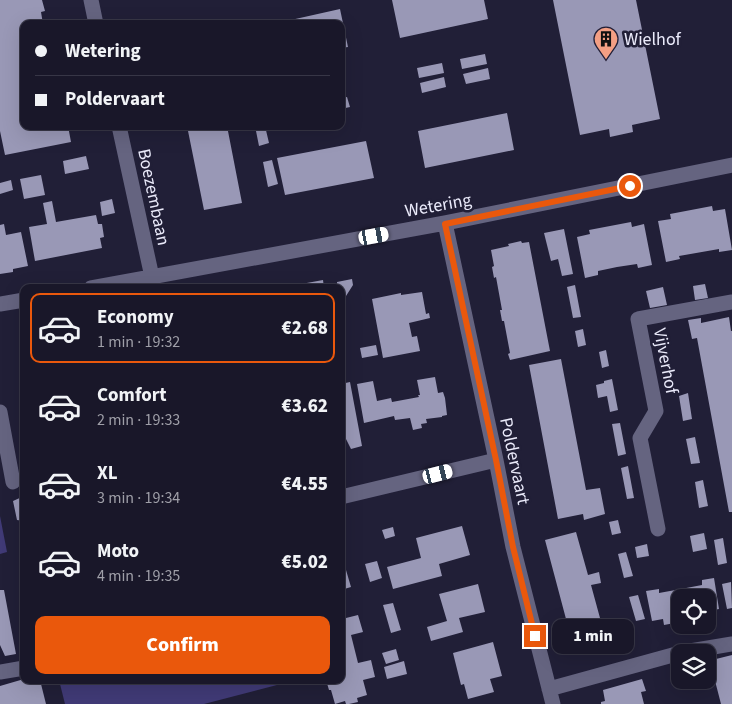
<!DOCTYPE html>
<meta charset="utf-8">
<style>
body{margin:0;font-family:"Source Sans 3",sans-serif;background:#262435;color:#f1f3f6;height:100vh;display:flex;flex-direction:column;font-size:19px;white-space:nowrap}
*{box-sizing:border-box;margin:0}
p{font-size:16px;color:#9f9fa8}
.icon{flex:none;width:28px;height:28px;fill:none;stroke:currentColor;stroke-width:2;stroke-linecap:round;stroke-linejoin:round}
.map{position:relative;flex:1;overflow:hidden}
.side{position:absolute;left:20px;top:284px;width:325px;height:400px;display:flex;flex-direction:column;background:#191729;border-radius:10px;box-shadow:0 5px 20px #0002,0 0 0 1px #373646}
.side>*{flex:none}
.hud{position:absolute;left:20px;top:20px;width:325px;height:110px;border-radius:10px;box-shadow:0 5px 20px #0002,0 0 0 1px #373646;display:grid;align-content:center;height:110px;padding:0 15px;background:#191729}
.fabs{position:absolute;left:671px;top:589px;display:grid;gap:10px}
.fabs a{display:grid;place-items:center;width:45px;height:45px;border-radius:10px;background:#191729;box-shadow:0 5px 20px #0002,0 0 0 1px #373646;font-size:25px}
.end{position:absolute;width:22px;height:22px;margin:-11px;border:6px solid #ea580c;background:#fff;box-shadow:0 0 0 2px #fff}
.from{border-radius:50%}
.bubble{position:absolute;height:35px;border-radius:10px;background:#191729;box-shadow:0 5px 20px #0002,0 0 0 1px #373646;font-size:16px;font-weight:800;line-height:35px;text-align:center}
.car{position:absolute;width:15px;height:30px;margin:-15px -8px;border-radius:6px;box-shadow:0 0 4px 1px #0007;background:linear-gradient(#fff 24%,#345 0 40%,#fff 0 76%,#345 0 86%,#fff 0)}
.hud b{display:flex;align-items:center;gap:18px;height:48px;font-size:19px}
.hud b+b{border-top:1px solid #373646}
.hud i{width:12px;height:12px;background:#f1f3f6}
ul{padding:9px 0 0;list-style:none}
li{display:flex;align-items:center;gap:15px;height:70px;margin:0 10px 8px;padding:0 5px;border:2px solid transparent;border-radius:10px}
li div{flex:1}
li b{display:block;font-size:19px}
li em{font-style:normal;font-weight:800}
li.current{border-color:#ea580c}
li>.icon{width:45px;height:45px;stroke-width:1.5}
.action{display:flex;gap:10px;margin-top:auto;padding:10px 15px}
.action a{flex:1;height:58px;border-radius:10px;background:#ea580c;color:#fff;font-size:20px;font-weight:800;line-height:58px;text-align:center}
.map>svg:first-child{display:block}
</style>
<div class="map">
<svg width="732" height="704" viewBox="0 0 732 704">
<rect width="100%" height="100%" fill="#211f37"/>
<path fill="#403a76" d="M0 516 7 552 0 554Z
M59 680H296L204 704H65Z"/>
<path fill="#9998b6" d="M0 0H42L45 11 41 12 43 24H24V126H68L71 142 5 155 0 131Z
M392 0H484L488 19 400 38Z
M553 0H636L660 119 632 125 633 132 610 137 609 129 580 135Z
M340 9 348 47 341 48V24H273Z
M485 54 487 64 462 69 460 59Z
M442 63 444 73 419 78 417 68Z
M488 68 490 79 466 84 463 74Z
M444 77 446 87 422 93 420 83Z
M343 81 346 92 341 93V82Z
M347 97 350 107 341 109V98Z
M507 113 514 150 425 168 418 131Z
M187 126H227L242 203 204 210Z
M255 126H265L269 143 259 146Z
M366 141 374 178 285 195 277 158Z
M86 156 89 169 65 174 63 161Z
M272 160 278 184 268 187 263 162Z
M41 175 45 195 24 199 20 179Z
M11 180 13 190 0 194V183Z
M112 199 115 213 102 216 100 202Z
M52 201 56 222 96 215 98 224H102L104 237 100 238 102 248 35 261 29 227 47 224 43 203Z
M712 206 713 211 725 209 732 250 719 252V249L679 256 680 259 666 262 658 221 671 219 670 214Z
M631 222 632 227 644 224 652 265 638 268 637 264 617 267 598 271V275L585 278 577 237 590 234 589 230Z
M4 224 6 235 21 232 28 266 13 269V272L0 274V225Z
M564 229 573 274 562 276 558 259 551 261 544 233Z
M521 241 522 243 529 242 550 351 510 360 508 354 510 353 504 321H502L500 310H502L496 277 494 278 492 267 494 266 491 250 509 246 508 244Z
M352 279 353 285 346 296 341 297V288H325V287L337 284V282Z
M323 280 324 288H285V287Z
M705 284 708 298 695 300 693 286Z
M575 285 581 317 573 318 567 287Z
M663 287 667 305 650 308 646 291Z
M422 292 426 314 429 313 430 318 409 323 412 337 417 336 420 351 383 358 372 299 401 293V295Z
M341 311H342L345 325H341Z
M729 317 731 331H732V512H729L697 338 692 339 688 320 701 318V323Z
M583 329 586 345 578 347 575 331Z
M344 341 346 354 341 355V342Z
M376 345 378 355 362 358 360 348Z
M606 350 609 366 602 368 599 352Z
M561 359 586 490 600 488 605 514 584 520 583 514 558 519 529 365Z
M435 377 438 393 443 392 445 398 447 415 442 416V417L426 419 427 423 421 424 422 428 413 430 410 418 395 420 394 416 364 423 357 384 373 381 377 401 391 398 392 402 419 397 418 395H420L417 380Z
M612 379 618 410 610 412 607 396 598 398 596 385 604 383V381Z
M350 382 362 446 351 449 341 429V384Z
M688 393 692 419 683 421 679 396Z
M620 423 626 454 618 456 612 424Z
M695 437 700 463 691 464 686 439Z
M628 466 634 498 627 499 621 468Z
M703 480 708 506 699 508 695 482Z
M24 496V521L17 520 13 501Z
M618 520 621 533 612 535 609 522Z
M462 526 470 555 439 564 442 576 393 589 387 567 421 558 416 538Z
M393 527 395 536 385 539 382 530Z
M576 532 588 575 599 572 601 583 591 585 606 640 598 643 600 651 585 655 583 647 574 649 545 540Z
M704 533 707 549 693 552 690 536Z
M24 538V550H23L21 540Z
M723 538 727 563 718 565 714 540Z
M647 544 649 556 637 558 635 547Z
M626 552 633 576 624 578 618 554Z
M377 561 382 578 370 582 365 564Z
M346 570 351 587 341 590V572Z
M714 578 719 609 708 611 710 617H708V598H680V622L664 625 663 619 652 621 646 591 659 589V593L681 589 702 585V580Z
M731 582 732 608 727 609 722 584Z
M478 584 485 612 459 618 463 632 431 641 427 627 447 621 439 594Z
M0 590H4L16 654 5 656 0 645Z
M638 595 645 619 636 621 629 597Z
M341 602 346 618 358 615 363 632 351 635 358 663 371 660 375 677 363 680 367 695 357 698 358 702 349 704H346L345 701 335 704 331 690H329L326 680H341Z
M393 603 401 630 391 633 383 605Z
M493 642 502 676 490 679 494 692 468 699 464 684 461 685 453 653Z
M396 649 399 660 386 664 382 653Z
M732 655V704H721L713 673 708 674V661Z
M404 661 407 674 387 679 384 667Z
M24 679V680H40L46 704H0V686Z
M642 679 646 691 641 692 644 704H601V702L605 701 603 690Z"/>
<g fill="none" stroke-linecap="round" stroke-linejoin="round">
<path stroke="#656480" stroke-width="15" d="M91 0 96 24
M119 126 152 277
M445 223 496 460 513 547 553 704
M91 288 445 223 732 165
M0 304 24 300
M0 412 13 482
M341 497 496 460
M658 529 640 438 656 411 638 319 732 302
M684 652 732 644
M0 672 24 668
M549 689 680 653"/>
</g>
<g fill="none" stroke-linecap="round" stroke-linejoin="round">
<path stroke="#ea580c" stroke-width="6" d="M535 636 513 547 496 460 445 224 630 186"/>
</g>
<defs>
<symbol id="building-pin" viewBox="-11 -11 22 30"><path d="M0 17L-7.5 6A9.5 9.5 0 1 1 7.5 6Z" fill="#f39f84" stroke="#211f37"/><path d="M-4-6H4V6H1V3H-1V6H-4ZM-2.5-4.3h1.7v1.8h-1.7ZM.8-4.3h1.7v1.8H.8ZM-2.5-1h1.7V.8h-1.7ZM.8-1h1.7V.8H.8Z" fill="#111"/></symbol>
</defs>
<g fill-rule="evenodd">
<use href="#building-pin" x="592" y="25" width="28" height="38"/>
</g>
<g text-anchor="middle" stroke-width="5" stroke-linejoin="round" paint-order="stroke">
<g font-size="18" fill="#eaeafa" stroke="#211f37" text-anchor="start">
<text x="624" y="45">Wielhof</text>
</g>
<g font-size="18" fill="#eaeafa" stroke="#211f37">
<text transform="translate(154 197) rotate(78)" y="6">Boezembaan</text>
<text transform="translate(438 205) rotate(-10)" y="6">Wetering</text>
<text transform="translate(666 361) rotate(79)" y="6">Vijverhof</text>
<text transform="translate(515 461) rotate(78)" y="6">Poldervaart</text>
</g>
</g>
</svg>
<div class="fabs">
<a><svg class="icon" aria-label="locate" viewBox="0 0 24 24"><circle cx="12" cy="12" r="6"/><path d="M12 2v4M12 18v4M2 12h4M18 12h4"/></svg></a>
<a><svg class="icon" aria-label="layers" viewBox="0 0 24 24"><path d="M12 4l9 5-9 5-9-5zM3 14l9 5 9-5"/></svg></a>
</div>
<i class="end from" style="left:630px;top:186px"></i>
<i class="end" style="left:535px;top:636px"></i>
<div class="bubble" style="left:552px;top:619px;width:82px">1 min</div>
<i class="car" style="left:374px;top:236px;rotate:80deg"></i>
<i class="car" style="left:438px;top:474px;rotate:76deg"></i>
<div class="hud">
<b><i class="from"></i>Wetering</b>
<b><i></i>Poldervaart</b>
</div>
<section class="side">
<ul>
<li class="current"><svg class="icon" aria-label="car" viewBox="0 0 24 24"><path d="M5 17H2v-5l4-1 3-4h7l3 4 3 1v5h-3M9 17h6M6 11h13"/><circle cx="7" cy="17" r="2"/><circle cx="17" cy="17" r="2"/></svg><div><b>Economy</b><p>1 min · 19:32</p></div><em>€2.68</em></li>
<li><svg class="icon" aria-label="car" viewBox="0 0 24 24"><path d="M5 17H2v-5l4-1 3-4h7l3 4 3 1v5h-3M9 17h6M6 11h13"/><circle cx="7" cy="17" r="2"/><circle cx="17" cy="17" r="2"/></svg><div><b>Comfort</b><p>2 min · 19:33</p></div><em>€3.62</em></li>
<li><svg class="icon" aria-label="car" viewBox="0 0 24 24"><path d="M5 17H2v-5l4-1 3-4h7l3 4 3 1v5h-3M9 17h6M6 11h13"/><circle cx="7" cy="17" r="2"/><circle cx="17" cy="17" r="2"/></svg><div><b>XL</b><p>3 min · 19:34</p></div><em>€4.55</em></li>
<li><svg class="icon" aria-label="car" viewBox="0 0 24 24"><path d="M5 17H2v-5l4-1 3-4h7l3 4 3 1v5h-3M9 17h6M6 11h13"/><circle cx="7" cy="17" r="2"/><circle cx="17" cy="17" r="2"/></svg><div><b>Moto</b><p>4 min · 19:35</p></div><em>€5.02</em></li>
</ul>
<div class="action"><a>Confirm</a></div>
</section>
</div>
